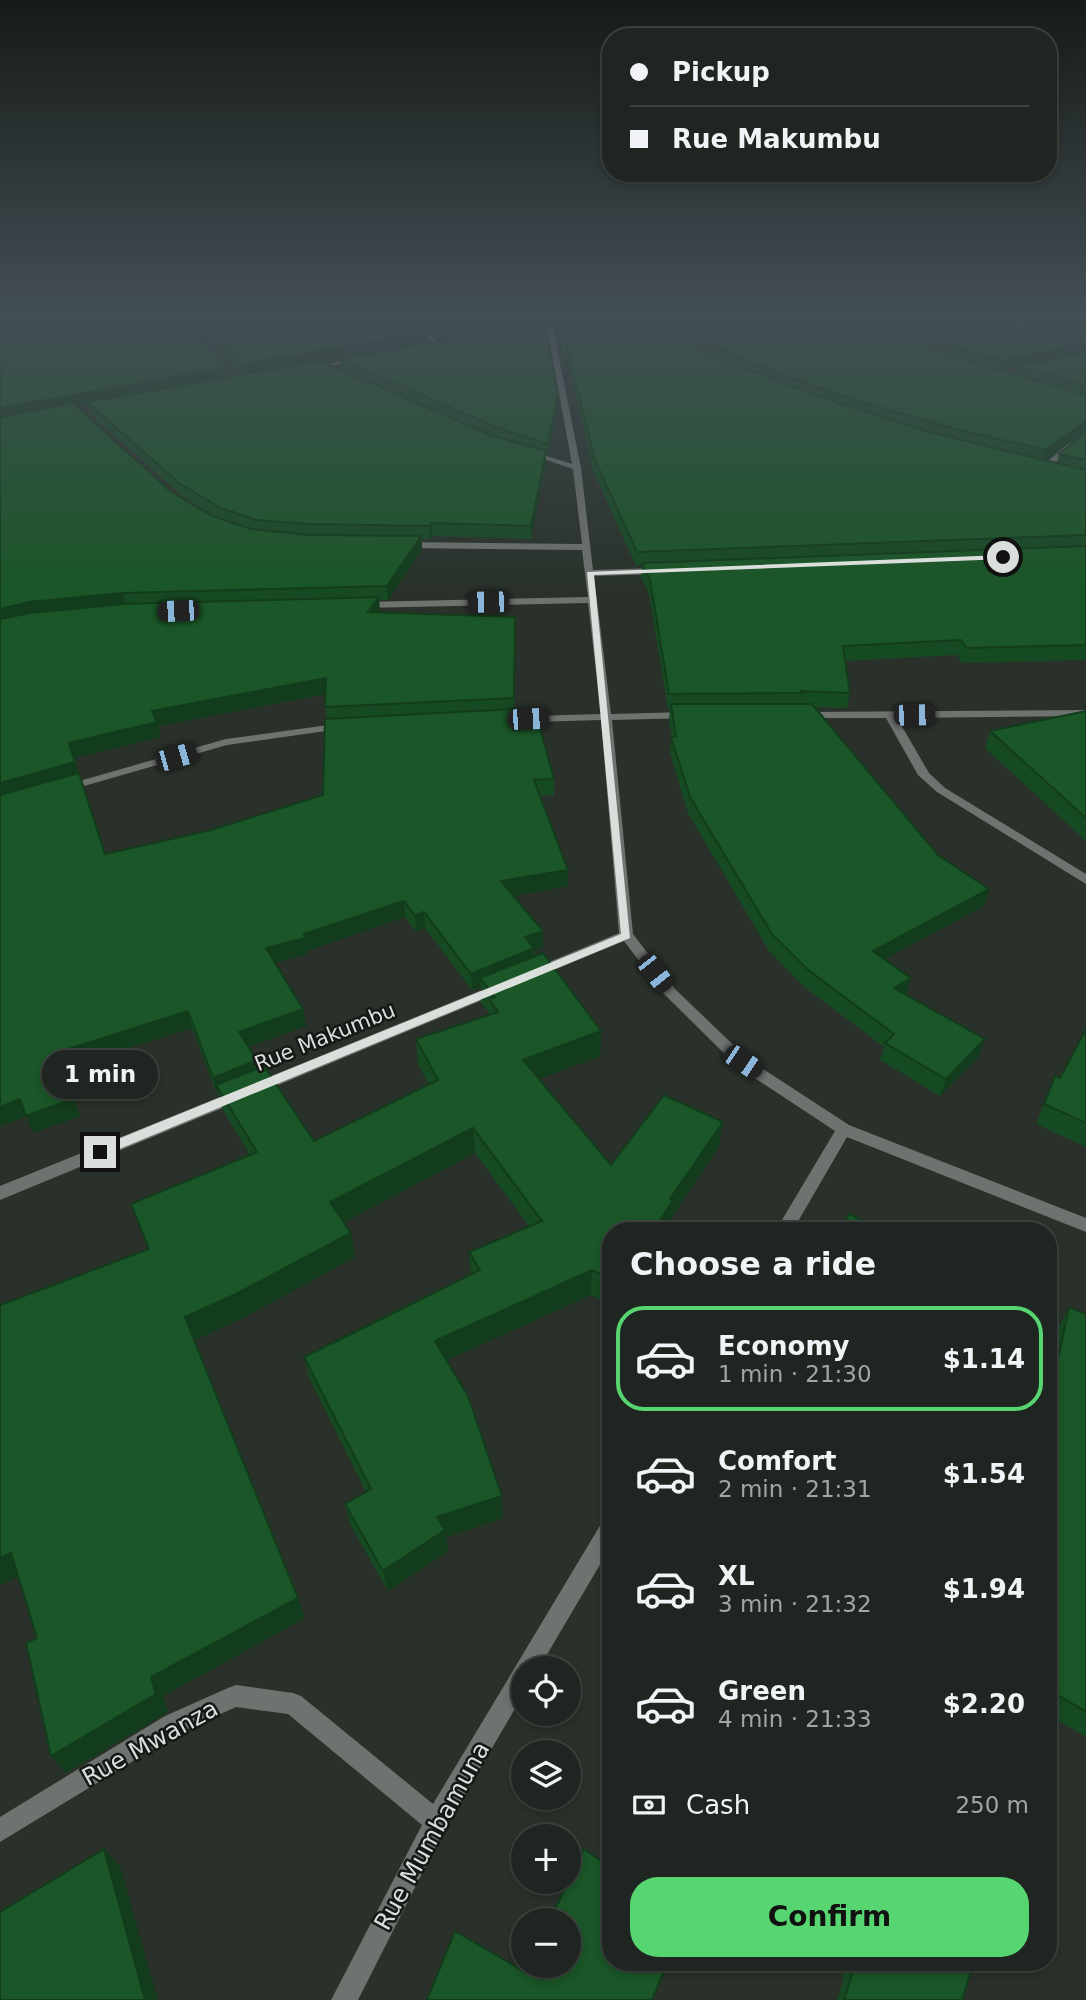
<!DOCTYPE html>
<meta charset="utf-8">
<style>
body{margin:0;font-family:"DejaVu Sans",sans-serif;background:#272d29;color:#f1f3f6;height:100vh;display:flex;flex-direction:column;font-size:26px;white-space:nowrap}
*{box-sizing:border-box;margin:0}
p{font-size:23px;color:#a1a5a5}
.icon{flex:none;width:38px;height:38px;fill:none;stroke:currentColor;stroke-width:2;stroke-linecap:round;stroke-linejoin:round}
.map{position:relative;flex:1;overflow:hidden}
.details{position:absolute;left:602px;top:1222px;width:455px;height:749px;display:flex;flex-direction:column;background:#1f2520;border-radius:28px;box-shadow:0 4px 10px #0003,0 0 0 2px #3c423e}
.details>*{flex:none}
.hud{position:absolute;left:602px;top:28px;width:455px;height:154px;border-radius:28px;box-shadow:0 4px 10px #0003,0 0 0 2px #3c423e;display:grid;align-content:center;height:154px;padding:0 28px;background:#1f2520}
.controls{position:absolute;left:511px;top:1656px;display:grid;gap:14px}
.controls a{display:grid;place-items:center;width:70px;height:70px;border-radius:50%;background:#1f2520;box-shadow:0 4px 10px #0003,0 0 0 2px #3c423e;font-size:35px}
.end{position:absolute;width:32px;height:32px;margin:-16px;border:9px solid #dadfdb;background:#111;box-shadow:0 0 0 4px #111}
.from{border-radius:50%}
.bubble{position:absolute;height:49px;border-radius:24px;background:#1f2520;box-shadow:0 4px 10px #0003,0 0 0 2px #3c423e;font-size:23px;font-weight:600;line-height:49px;text-align:center}
.car{position:absolute;width:21px;height:42px;margin:-21px -10px;border-radius:9px;box-shadow:0 0 5px 2px #0007;background:linear-gradient(#222 24%,#8ab4d8 0 40%,#222 0 76%,#8ab4d8 0 86%,#222 0)}
.hud b{display:flex;align-items:center;gap:24px;height:66px;font-size:26px}
.hud b+b{border-top:2px solid #3c423e}
.hud i{width:18px;height:18px;background:#f1f3f6}
ul{padding:0;list-style:none}
li{display:flex;align-items:center;gap:21px;height:105px;margin:0 14px 10px;padding:0 14px;border:4px solid transparent;border-radius:28px}
li div{flex:1}
li b{display:block;font-size:26px}
li em{font-style:normal;font-weight:600}
li.current{border-color:#57d570}
li>.icon{width:63px;height:63px;stroke-width:1.5}
h2{padding:0 28px;font-size:32px;line-height:84px}
.pay{display:flex;align-items:center;gap:18px;height:77px;padding:0 28px;font-size:26px}
.pay p{margin-inline-start:auto}
.primary-button{display:flex;gap:14px;margin-top:auto;padding:14px 28px}
.primary-button a{flex:1;height:80px;border-radius:28px;background:#57d570;color:#111;font-size:28px;font-weight:600;line-height:80px;text-align:center}
.map>svg:first-child{display:block}
</style>
<div class="map">
<svg width="1086" height="2000" viewBox="0 0 1086 2000">
<rect width="100%" height="100%" fill="#29312a"/>
<g fill="none" stroke-linecap="round" stroke-linejoin="round">
<path fill="#6f736f" fill-rule="evenodd" d="M388 310H395L442 345 437 346Z
M550 326 553 328 581 468 593 570 658 568 662 571 658 574 594 576 611 714 689 712 694 715 689 718 612 720 633 934 675 989 748 1059 849 1125 1086 1218V1232L847 1137 793 1230H776L835 1131 738 1067 665 995 624 941 542 975H532L530 972 532 969 619 933 601 720 496 723 491 720 496 717 601 714 588 603 363 608 358 605 363 602 588 597 582 550 403 548 399 545 403 542 582 544 573 469 523 452 527 450 572 464 547 328Z
M356 358 358 361 311 370 308 368Z
M1083 431H1086V437L1047 471H1041V467Z
M1086 710V716L897 718 929 773 945 788 1086 874V884L937 792 918 775 886 718H804L799 715 804 712Z
M343 723 348 726 347 728 227 745 70 790 66 791 60 788 62 786 226 739Z
M499 983 504 985 506 988 504 991 264 1091H254L251 1087 254 1083Z
M237 1090 242 1092 245 1096 242 1100 0 1200V1186Z
M611 1516V1546L539 1668H523V1695L444 1830 358 2000H331L422 1825 288 1714 236 1707 181 1732 0 1842V1817L165 1716 228 1688 236 1685 293 1693 301 1696 433 1804 604 1519Z"/>
</g>
<path fill="#164a22" fill-rule="evenodd" d="M0 310 231 377 243 375 179 310H397L428 343 558 403 548 454 546 453V464L531 539 432 536 430 539H422V550L388 600H379V613L515 631 514 730 554 779V795L539 796 568 870V886L513 896 543 947 534 951V956L601 1031 600 1056 539 1079 611 1165 719 1147 670 1219V1224L611 1230V1304L591 1295 447 1360 503 1518 446 1537 448 1551 388 1591 351 1526 345 1504 366 1492 310 1380 304 1357 471 1274 469 1252 529 1226 475 1153 344 1222 351 1233 355 1257 243 1318 195 1340 305 1618 163 1696 168 1712 66 1773 51 1756 37 1638 18 1577 0 1585V1305L149 1249 131 1204 250 1155 223 1110 219 1094H217L192 1028 62 1069 80 1116 33 1133 26 1116 0 1126ZM339 359 340 368 494 436 324 362ZM88 405 90 414 182 496 216 517 210 515 170 491 77 407ZM326 694 325 707 327 718 323 795 211 830 105 854 74 758 161 737 158 726ZM405 917 416 932 425 928 472 990 481 987V1003L490 1014 416 1039 418 1064 429 1085 314 1141 259 1068 257 1060 248 1047 306 1026 303 1009 275 963 308 954 307 951Z
M400 310H636L666 332 640 313V310H1086V431L1046 460 1057 462 1059 454 1086 431V657L1085 660 962 663 957 655 845 661 850 693 847 708 814 707 938 855 989 889 984 906 884 959 906 995 979 1056 940 1096 880 1060 884 1047 803 986 769 951 688 813 670 753 672 737 669 720 670 709H668L649 595 641 577 642 565 636 566 594 473 567 359 564 373 555 329V320L442 340ZM864 318 863 325 850 320ZM1018 368 1016 375 1005 371Z
M1086 711V841L985 748 990 731Z
M1086 1029V1147L1036 1124 1055 1076 1060 1078Z
M1069 1307 1086 1314V1737L1048 1714V1372L1058 1329Z
M846 1962H974L962 2000H837L844 1978 841 1976Z"/>
<path fill="#123c1b" d="M549 310H610L442 340 441 329Z
M852 310H912L864 316V318L850 320Z
M427 332 428 343 245 376 243 364Z
M1086 343V354L1018 366V368L999 372 1002 361Z
M567 347V359L564 373V362Z
M230 367 232 378 87 402 88 405 0 421V408Z
M558 394V403L548 454V444Z
M1086 421V431L1041 463 1045 450Z
M546 451V464L531 539V526Z
M431 523 432 536 430 539 429 526Z
M421 536 422 550 388 600 387 586Z
M123 593 127 607 0 624V609L29 602Z
M379 597 380 611 369 627 368 612Z
M326 678 328 693 158 726 161 737 74 758 69 743 152 711Z
M75 762 80 778 0 800V783Z
M568 870V886L501 898V881Z
M989 889 984 906 868 968 873 951Z
M404 901 405 917 307 951 308 954 270 964 266 948Z
M424 912 425 928 416 932 415 915Z
M543 931V947L534 951V965L480 978 481 987 472 990 471 974 525 937Z
M911 978 906 995 894 988Z
M303 1009 306 1026 243 1049 239 1032Z
M188 1011 192 1028 62 1069 80 1116 33 1133 26 1116 56 1053Z
M601 1031 600 1056 523 1085V1060Z
M985 1039 979 1056 940 1096 946 1079Z
M257 1060 261 1077 216 1085 219 1094H217L213 1078Z
M20 1099 28 1116 0 1126V1107Z
M723 1122 719 1147 670 1219V1224L666 1230H654L670 1199Z
M473 1128 475 1153 335 1227 330 1202Z
M351 1233 355 1257 243 1318 194 1340 185 1317Z
M592 1270 591 1295 438 1364 435 1341Z
M502 1496 503 1518 446 1537 448 1551 388 1591 383 1571 437 1517Z
M11 1553 26 1574 0 1585V1558Z
M298 1598 305 1618 163 1696 168 1712 66 1773 51 1756 151 1677Z
M104 1849 120 1866 158 2000H145Z"/>
<path fill="#1a5627" stroke="#123c1b" stroke-width="2" d="M0 310H174L230 367 0 408Z
M188 310H397L427 332 243 364Z
M414 310H549L441 329Z
M600 310H636L663 330 717 357 820 397 926 431 1086 470V535L637 552 595 460 567 347 564 362 555 318Z
M652 310H825L843 318 924 347 1086 395V421L1045 450 952 428 854 400 759 366 672 325Z
M891 310H1086V343L1002 361 930 340 864 316Z
M545 323 558 394 548 444 498 428 339 359Z
M1086 352V386L1018 366Z
M321 361 490 435 546 451 531 526 431 523 429 526 309 524 256 520 219 507 179 483 87 402Z
M73 403 170 491 210 515 251 529 309 535 421 536 387 586 123 593 29 602 0 609V417Z
M1086 431V460L1059 454Z
M1086 546V645L966 648 961 640 843 646 850 693 801 691 803 693 669 694 650 580 642 563Z
M379 597 368 612 515 617 514 698 325 707 326 678 152 711 157 722 69 743 75 762 0 783V619L30 613 123 604Z
M671 704H812L938 855 989 889 873 951 911 978 894 988 985 1039 946 1079 885 1043 894 1034 807 969 772 934 690 797 671 737H676Z
M514 709 513 730 540 728 554 779 534 780 568 870 501 881 543 931 525 937 534 948 471 974 424 912 415 915 404 901 304 934 305 938 266 948 303 1009 239 1032 257 1060 213 1078 188 1011 56 1053 73 1099 26 1116 20 1099 0 1107V795L79 773 105 854 211 830 323 795 325 719Z
M1086 711V818L990 731Z
M543 953 601 1031 523 1060 611 1165 664 1095 723 1122 670 1199 673 1200 654 1230H611V1279L592 1270 435 1341 468 1396 502 1496 437 1517 445 1530 383 1571 345 1504 371 1489 304 1357 480 1270 469 1252 542 1221 473 1128 330 1202 351 1233 236 1294 185 1317 298 1598 151 1677 156 1694 51 1756 26 1643 37 1638 11 1553 0 1558V1305L149 1249 131 1204 257 1152 216 1085 264 1066 314 1141 438 1080 416 1039 498 1012 489 999 495 997 480 978Z
M1086 1029V1123L1044 1104 1055 1076 1060 1078Z
M850 1214 879 1230H838Z
M1069 1307 1086 1314V1712L1048 1689V1405Z
M104 1849 145 2000H0V1912Z
M584 1849 611 1868V1962H668L652 2000H427L455 1931 525 1972 528 1965H569V1920H550Z
M852 1962H974L962 2000H844L854 1968 851 1965Z"/>
<linearGradient id="sky" x2="0" y2="1"><stop stop-color="#171b17"/><stop offset="0.53" stop-color="#434e55"/><stop offset="1" stop-color="#434e55" stop-opacity="0"/></linearGradient>
<rect width="1086" height="590" fill="url(#sky)"/>
<path fill="#dadfdb" d="M1003 555 1006 559 594 575 630 938 105 1155H96V1148L621 934 587 572Z"/>
<g text-anchor="middle" stroke-width="5" stroke-linejoin="round" paint-order="stroke">
<g font-size="21" fill="#dadfdb" stroke="#151815">
<text transform="translate(325 1037) rotate(-22)" y="7">Rue Makumbu</text>
</g>
<g font-size="24" fill="#dadfdb" stroke="#151815">
<text transform="translate(150 1743) rotate(-29)" y="8">Rue Mwanza</text>
<text transform="translate(432 1836) rotate(-61)" y="8">Rue Mumbamuna</text>
</g>
</g>
</svg>
<div class="controls">
<a><svg class="icon" aria-label="locate" viewBox="0 0 24 24"><circle cx="12" cy="12" r="6"/><path d="M12 2v4M12 18v4M2 12h4M18 12h4"/></svg></a>
<a><svg class="icon" aria-label="layers" viewBox="0 0 24 24"><path d="M12 4l9 5-9 5-9-5zM3 14l9 5 9-5"/></svg></a>
<a>+</a>
<a>−</a>
</div>
<i class="end from" style="left:1003px;top:557px"></i>
<i class="end" style="left:100px;top:1152px"></i>
<div class="bubble" style="left:42px;top:1050px;width:116px">1 min</div>
<i class="car" style="left:488px;top:602px;rotate:269deg"></i>
<i class="car" style="left:178px;top:611px;rotate:268deg"></i>
<i class="car" style="left:914px;top:715px;rotate:89deg"></i>
<i class="car" style="left:528px;top:719px;rotate:88deg"></i>
<i class="car" style="left:176px;top:757px;rotate:74deg"></i>
<i class="car" style="left:655px;top:973px;rotate:142deg"></i>
<i class="car" style="left:743px;top:1062px;rotate:124deg"></i>
<div class="hud">
<b><i class="from"></i>Pickup</b>
<b><i></i>Rue Makumbu</b>
</div>
<section class="details">
<h2>Choose a ride</h2>
<ul>
<li class="current"><svg class="icon" aria-label="car" viewBox="0 0 24 24"><path d="M5 17H2v-5l4-1 3-4h7l3 4 3 1v5h-3M9 17h6M6 11h13"/><circle cx="7" cy="17" r="2"/><circle cx="17" cy="17" r="2"/></svg><div><b>Economy</b><p>1 min · 21:30</p></div><em>$1.14</em></li>
<li><svg class="icon" aria-label="car" viewBox="0 0 24 24"><path d="M5 17H2v-5l4-1 3-4h7l3 4 3 1v5h-3M9 17h6M6 11h13"/><circle cx="7" cy="17" r="2"/><circle cx="17" cy="17" r="2"/></svg><div><b>Comfort</b><p>2 min · 21:31</p></div><em>$1.54</em></li>
<li><svg class="icon" aria-label="car" viewBox="0 0 24 24"><path d="M5 17H2v-5l4-1 3-4h7l3 4 3 1v5h-3M9 17h6M6 11h13"/><circle cx="7" cy="17" r="2"/><circle cx="17" cy="17" r="2"/></svg><div><b>XL</b><p>3 min · 21:32</p></div><em>$1.94</em></li>
<li><svg class="icon" aria-label="car" viewBox="0 0 24 24"><path d="M5 17H2v-5l4-1 3-4h7l3 4 3 1v5h-3M9 17h6M6 11h13"/><circle cx="7" cy="17" r="2"/><circle cx="17" cy="17" r="2"/></svg><div><b>Green</b><p>4 min · 21:33</p></div><em>$2.20</em></li>
</ul>
<div class="pay"><svg class="icon" aria-label="cash" viewBox="0 0 24 24"><path d="M3 7h18v10H3z"/><circle cx="12" cy="12" r="2"/></svg>Cash<p>250 m</p></div>
<div class="primary-button"><a>Confirm</a></div>
</section>
</div>
